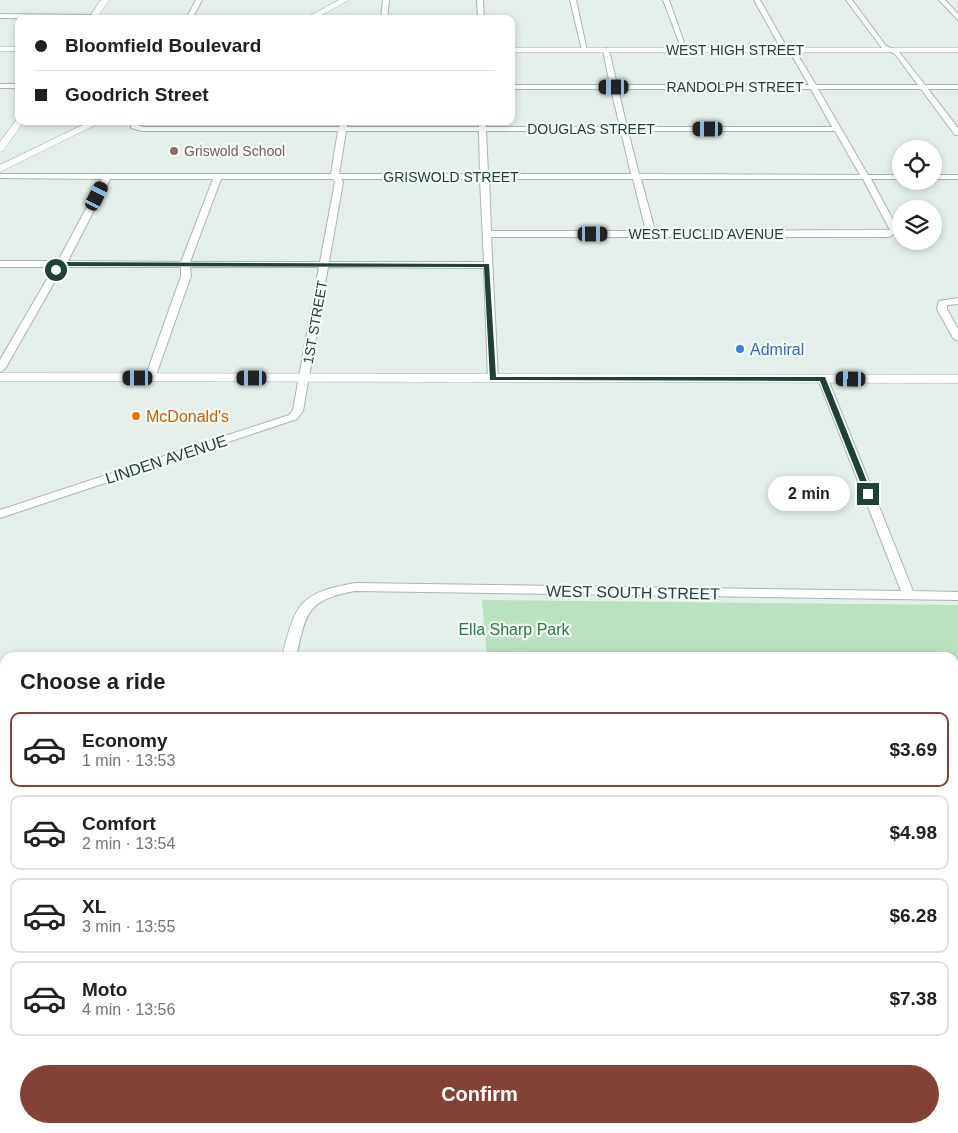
<!DOCTYPE html>
<meta charset="utf-8">
<style>
body{margin:0;font-family:Arial,sans-serif;background:#f6f6f6;color:#202124;height:100vh;display:flex;flex-direction:column;font-size:19px;white-space:nowrap}
*{box-sizing:border-box;margin:0}
p{font-size:16px;color:#757577}
.icon{flex:none;width:28px;height:28px;fill:none;stroke:currentColor;stroke-width:2;stroke-linecap:round;stroke-linejoin:round}
.map{position:relative;flex:1;overflow:hidden}
.panel{position:absolute;left:0px;top:652px;width:959px;height:481px;display:flex;flex-direction:column;background:#fff;border-radius:15px 15px 0 0;box-shadow:0 2px 8px #0003}
.panel>*{flex:none}
.guide{position:absolute;left:15px;top:15px;width:500px;height:110px;border-radius:10px;box-shadow:0 2px 8px #0003;display:grid;align-content:center;height:110px;padding:0 20px;background:#fff}
.tools{position:absolute;left:892px;top:140px;display:grid;gap:10px}
.tools a{display:grid;place-items:center;width:50px;height:50px;border-radius:50%;background:#fff;box-shadow:0 2px 8px #0003;font-size:25px}
.end{position:absolute;width:22px;height:22px;margin:-11px;border:6px solid #204236;background:#fff;box-shadow:0 0 0 2px #fff}
.from{border-radius:50%}
.bubble{position:absolute;height:35px;border-radius:18px;background:#fff;box-shadow:0 2px 8px #0003;font-size:16px;font-weight:700;line-height:35px;text-align:center}
.car{position:absolute;width:15px;height:30px;margin:-15px -8px;border-radius:6px;box-shadow:0 0 4px 1px #0007;background:linear-gradient(#222 24%,#8ab4d8 0 40%,#222 0 76%,#8ab4d8 0 86%,#222 0)}
.guide b{display:flex;align-items:center;gap:18px;height:48px;font-size:19px}
.guide b+b{border-top:1px solid #e0e0e0}
.guide i{width:12px;height:12px;background:#202124}
ul{padding:0;list-style:none}
li{display:flex;align-items:center;gap:15px;height:75px;margin:0 10px 8px;padding:0 10px;border:2px solid #e0e0e0;border-radius:10px}
li div{flex:1}
li b{display:block;font-size:19px}
li em{font-style:normal;font-weight:700}
li.current{border-color:#844138}
li>.icon{width:45px;height:45px;stroke-width:1.5}
h2{padding:0 20px;font-size:22px;line-height:60px}
.primary-button{display:flex;gap:10px;margin-top:auto;padding:10px 20px}
.primary-button a{flex:1;height:58px;border-radius:30px;background:#844138;color:#fff;font-size:20px;font-weight:700;line-height:58px;text-align:center}
.map>svg:first-child{display:block}
</style>
<div class="map">
<svg width="958" height="1133" viewBox="0 0 958 1133">
<rect width="100%" height="100%" fill="#e3efe8"/>
<path fill="#bae2c0" d="M482 600 958 605V1133H523L522 1129H954V658L487 657Z"/>
<g fill="none" stroke-linecap="round" stroke-linejoin="round">
<defs>
<path id="street" d="M196 0H202L192 19H186Z
M383 0H389L387 19H381Z
M477 0H483L484 19H478Z
M570 0H576L587 51 582 50Z
M663 0H669L687 51 682 50Z
M754 0H760L786 46 796 52 816 85H918L895 54 882 48 846 0H852L886 46 899 52 925 85H958V89H928L958 128V135H955L921 89H818L868 175H901V179H871L899 231 889 237H491L498 379 493 382 488 379 484 268 328 267 303 411 297 419 0 518V510L289 415 293 410 319 267H190L191 276 155 378 150 381 145 378 181 276V267H63L5 369 0 372V360L54 267H0V261H58L102 179 0 178V174H331L338 131H142L131 128 132 121H140L138 125 143 127H339L340 121H348L347 127H479L478 121H486V127H620L611 89H511V85H610L603 50 606 48 609 50 617 85H809L791 54 780 47ZM618 89H811L832 127H627ZM346 131H479L480 174H339ZM486 131H621L631 174H488ZM628 131H835L860 175 639 174ZM110 179H213L181 262 68 261ZM221 179H333L335 182 320 262H190ZM341 179H480L484 262H329L343 182ZM489 179H633L646 231H491ZM641 179H863L890 230 655 231Z
M939 0H945L958 14V20Z
M0 14 93 15 96 17 93 19 0 18Z
M0 84H19V88H0Z
M934 175H958V179H934Z
M958 298V304L947 305V309L958 329V341L953 338 937 309 939 301Z
M823 376 828 379 913 591 958 592V600L355 591C306 600 306 613 296 658H282C295 604 299 593 355 583L901 591 818 379Z
M0 745H5V755H0Z
M0 943H5V957H0Z
M205 1129H223V1133H205Z"/>
<path id="secondary" d="M101 0H109L96 19H88Z
M339 0H349L314 19H304Z
M0 47H19V51H0Z
M511 48H958V52H511Z
M17 119H19V121H24L3 151 0 152V142Z
M91 121H103L0 172V165Z
M0 373 958 375V383L0 381Z"/>
</defs>
<use href="#street" stroke="#a5b8af" stroke-width="2"/>
<use href="#secondary" stroke="#a0bcaf" stroke-width="1"/>
<use href="#street" fill="#fff" fill-rule="evenodd"/>
<use href="#secondary" fill="#fff" fill-rule="evenodd"/>
</g>
<path fill="#204236" d="M61 262 489 264 496 377H825L872 494 868 496 865 494 820 381 490 380 484 267 63 266 59 271H54V268Z"/>
<circle fill="#8d6e63" stroke="#f4faf7" stroke-width="2" cx="174" cy="151" r="5"/>
<circle fill="#3f7fe0" stroke="#f4faf7" stroke-width="2" cx="740" cy="349" r="5"/>
<circle fill="#e8710a" stroke="#f4faf7" stroke-width="2" cx="136" cy="416" r="5"/>
<g text-anchor="middle" stroke-width="4.5" stroke-linejoin="round" paint-order="stroke">
<g font-size="14" fill="#204236" stroke="#f4faf7">
<text x="735" y="55">WEST HIGH STREET</text>
<text x="735" y="92">RANDOLPH STREET</text>
<text x="591" y="134">DOUGLAS STREET</text>
<text x="451" y="182">GRISWOLD STREET</text>
<text x="706" y="239">WEST EUCLID AVENUE</text>
<text transform="translate(315 322) rotate(-80)" y="5">1ST STREET</text>
</g>
<g font-size="14" fill="#785e54" stroke="#f4faf7" text-anchor="start">
<text x="184" y="156">Griswold School</text>
</g>
<g font-size="16" fill="#366cbe" stroke="#f4faf7" text-anchor="start">
<text x="750" y="355">Admiral</text>
</g>
<g font-size="16" fill="#c56008" stroke="#f4faf7" text-anchor="start">
<text x="146" y="422">McDonald's</text>
</g>
<g font-size="16" fill="#204236" stroke="#f4faf7">
<text transform="translate(166 459) rotate(-18)" y="6">LINDEN AVENUE</text>
<text transform="translate(633 592) rotate(1)" y="6">WEST SOUTH STREET</text>
</g>
<g font-size="16" fill="#257e3e" stroke="#f4faf7">
<text x="514" y="635">Ella Sharp Park</text>
</g>
</g>
</svg>
<div class="tools">
<a><svg class="icon" aria-label="locate" viewBox="0 0 24 24"><circle cx="12" cy="12" r="6"/><path d="M12 2v4M12 18v4M2 12h4M18 12h4"/></svg></a>
<a><svg class="icon" aria-label="layers" viewBox="0 0 24 24"><path d="M12 4l9 5-9 5-9-5zM3 14l9 5 9-5"/></svg></a>
</div>
<i class="end from" style="left:56px;top:270px"></i>
<i class="end" style="left:868px;top:494px"></i>
<div class="bubble" style="left:768px;top:476px;width:82px">2 min</div>
<i class="car" style="left:614px;top:87px;rotate:270deg"></i>
<i class="car" style="left:708px;top:129px;rotate:270deg"></i>
<i class="car" style="left:97px;top:196px;rotate:27deg"></i>
<i class="car" style="left:593px;top:234px;rotate:90deg"></i>
<i class="car" style="left:138px;top:378px;rotate:270deg"></i>
<i class="car" style="left:252px;top:378px;rotate:270deg"></i>
<i class="car" style="left:851px;top:379px;rotate:271deg"></i>
<div class="guide">
<b><i class="from"></i>Bloomfield Boulevard</b>
<b><i></i>Goodrich Street</b>
</div>
<section class="panel">
<h2>Choose a ride</h2>
<ul>
<li class="current"><svg class="icon" aria-label="car" viewBox="0 0 24 24"><path d="M5 17H2v-5l4-1 3-4h7l3 4 3 1v5h-3M9 17h6M6 11h13"/><circle cx="7" cy="17" r="2"/><circle cx="17" cy="17" r="2"/></svg><div><b>Economy</b><p>1 min · 13:53</p></div><em>$3.69</em></li>
<li><svg class="icon" aria-label="car" viewBox="0 0 24 24"><path d="M5 17H2v-5l4-1 3-4h7l3 4 3 1v5h-3M9 17h6M6 11h13"/><circle cx="7" cy="17" r="2"/><circle cx="17" cy="17" r="2"/></svg><div><b>Comfort</b><p>2 min · 13:54</p></div><em>$4.98</em></li>
<li><svg class="icon" aria-label="car" viewBox="0 0 24 24"><path d="M5 17H2v-5l4-1 3-4h7l3 4 3 1v5h-3M9 17h6M6 11h13"/><circle cx="7" cy="17" r="2"/><circle cx="17" cy="17" r="2"/></svg><div><b>XL</b><p>3 min · 13:55</p></div><em>$6.28</em></li>
<li><svg class="icon" aria-label="car" viewBox="0 0 24 24"><path d="M5 17H2v-5l4-1 3-4h7l3 4 3 1v5h-3M9 17h6M6 11h13"/><circle cx="7" cy="17" r="2"/><circle cx="17" cy="17" r="2"/></svg><div><b>Moto</b><p>4 min · 13:56</p></div><em>$7.38</em></li>
</ul>
<div class="primary-button"><a>Confirm</a></div>
</section>
</div>
